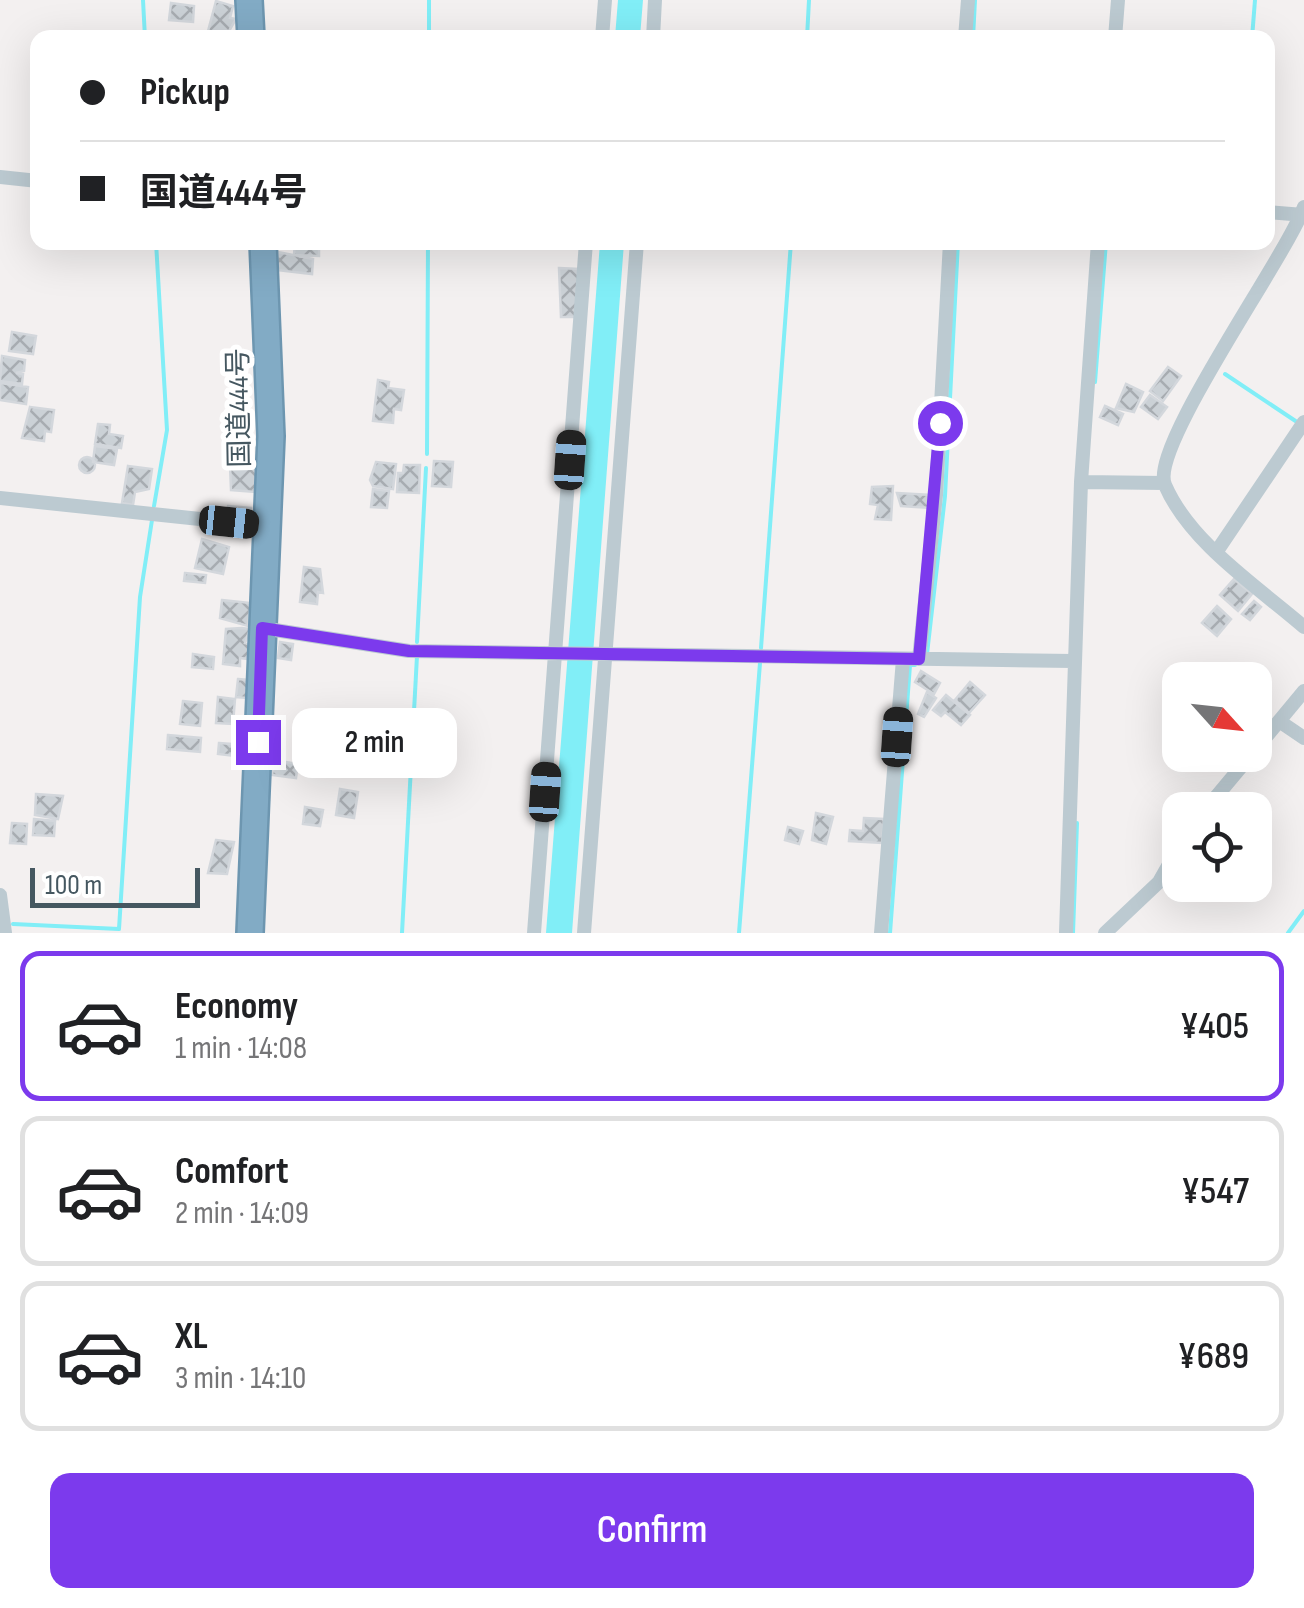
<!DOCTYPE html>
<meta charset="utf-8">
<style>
body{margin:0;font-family:"Sofia Sans Condensed","Noto Sans JP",sans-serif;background:#f6f6f6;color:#202124;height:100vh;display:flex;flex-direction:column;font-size:38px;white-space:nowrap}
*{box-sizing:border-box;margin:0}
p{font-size:32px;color:#757577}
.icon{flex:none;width:55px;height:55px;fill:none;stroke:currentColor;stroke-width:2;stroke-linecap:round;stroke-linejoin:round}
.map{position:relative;height:933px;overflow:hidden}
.drawer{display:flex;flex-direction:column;background:#fff;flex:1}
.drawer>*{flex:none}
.banner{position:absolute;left:30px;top:30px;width:1245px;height:220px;border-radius:20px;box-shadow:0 10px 40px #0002;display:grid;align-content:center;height:220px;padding:0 50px;background:#fff}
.needle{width:65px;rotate:117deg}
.controls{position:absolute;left:1162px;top:662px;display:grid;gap:20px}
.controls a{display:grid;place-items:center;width:110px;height:110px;border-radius:20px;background:#fff;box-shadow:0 10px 40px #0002;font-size:50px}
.scale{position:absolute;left:30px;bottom:25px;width:170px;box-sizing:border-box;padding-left:10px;border:5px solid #455760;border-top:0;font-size:28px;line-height:35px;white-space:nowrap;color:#455760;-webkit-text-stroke:8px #fff;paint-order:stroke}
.end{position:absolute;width:45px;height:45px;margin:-22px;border:12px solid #7c3aed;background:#fff;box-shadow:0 0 0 5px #fff}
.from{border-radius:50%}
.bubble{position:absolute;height:70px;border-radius:20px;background:#fff;box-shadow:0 10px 40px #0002;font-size:32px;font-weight:600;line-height:70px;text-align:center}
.car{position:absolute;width:30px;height:60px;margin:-30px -15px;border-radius:12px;box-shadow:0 0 8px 2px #0007;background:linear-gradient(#222 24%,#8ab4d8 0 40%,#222 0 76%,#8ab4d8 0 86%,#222 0)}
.banner b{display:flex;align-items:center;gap:35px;height:95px;font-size:38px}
.banner b+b{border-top:2px solid #e0e0e0}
.banner i{width:25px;height:25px;background:#202124}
ul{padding:18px 0 0;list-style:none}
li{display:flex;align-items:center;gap:30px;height:150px;margin:0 20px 15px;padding:0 30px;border:5px solid #e0e0e0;border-radius:20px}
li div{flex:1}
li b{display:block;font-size:38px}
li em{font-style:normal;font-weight:600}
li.selected{border-color:#7c3aed}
li>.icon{width:90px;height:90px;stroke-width:1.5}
.action{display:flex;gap:20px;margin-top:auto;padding:20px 50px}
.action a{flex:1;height:115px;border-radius:20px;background:#7c3aed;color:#fff;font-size:40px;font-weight:600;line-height:115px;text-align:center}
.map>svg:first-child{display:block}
</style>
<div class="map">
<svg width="1304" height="933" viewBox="0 0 1304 933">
<defs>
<pattern id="building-cross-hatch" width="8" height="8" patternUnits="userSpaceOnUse" patternTransform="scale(2.5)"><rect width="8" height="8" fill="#cbd1d6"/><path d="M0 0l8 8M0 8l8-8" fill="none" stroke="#a7acb1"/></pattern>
</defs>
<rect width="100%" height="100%" fill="#f3f0f0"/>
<path fill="#81eef7" d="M618 0H643L640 37H615Z
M600 243H624L572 933H546Z"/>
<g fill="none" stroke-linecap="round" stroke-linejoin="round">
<path stroke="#81eef7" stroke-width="4" d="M143 0 145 38
M429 38V0
M807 38 809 0
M973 38 975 0
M1252 38 1255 0
M1225 374 1297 422
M1095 382 1106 242
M427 454 428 242
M154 506 167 430 156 242
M417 642 426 468
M761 648 791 242
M927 654 945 496 958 242
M13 924 119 929 140 597 152 520
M402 933 417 656
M739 933 760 663
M890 933 910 665H915
M1073 933 1077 823
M1288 933 1304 911"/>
</g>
<path fill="url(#building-cross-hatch)" stroke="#d3d7dc" stroke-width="2.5" d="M216 1 233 6 230 18 236 19 225 38 207 35Z
M171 3 194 6 193 22 169 20Z
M295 242H319V256L294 255Z
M278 252 313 259 312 274 276 270Z
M559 268 579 269 576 317H561Z
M12 332 36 336 33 354 9 351Z
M2 356 25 360 24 371 16 373 23 374 22 384 0 381Z
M1168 367 1181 376 1163 401 1150 391Z
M378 380 389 382 388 388 404 390 401 410 394 409 393 423 373 421Z
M0 383 28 387 26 404 0 400Z
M1126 384 1143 392 1134 412 1116 408Z
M1150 395 1167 407 1158 419 1141 407Z
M1105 406 1123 414 1118 425 1100 417Z
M30 407 54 410 51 432 45 431 44 441 22 438Z
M98 424 110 425 109 434 123 436 121 448 95 444Z
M224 424 252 425 251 443 223 442Z
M95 446 117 449 114 465 93 462Z
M79 465a8 8 0 1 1 16 0a8 8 0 1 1-16 0Z
M434 461 453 462 451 487 432 486Z
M376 462 396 464 393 489 373 486 370 480Z
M241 463 258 469 256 492 231 490 230 466 240 467Z
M404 465H420L419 493 397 492 398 473H403Z
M128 466 152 469 149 489 135 492 133 505 122 503Z
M893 486 891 520 875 519 878 505 870 504 872 487Z
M373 489 389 491 387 508 371 507Z
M897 493 931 495 930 508 901 506Z
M228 506 251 508 250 516 227 514Z
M202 539 229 547 223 574 195 568Z
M304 567 320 569 323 593 318 592 317 604 300 602Z
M185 573 206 575 205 583 184 581Z
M1234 579 1252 594 1238 611 1220 595Z
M222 600 251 603 248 626 220 618Z
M1254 601 1261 607 1250 620 1242 614Z
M1217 606 1231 619 1217 636 1202 623Z
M242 628 250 629 245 643 250 644 248 659 240 658V666L223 664 226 629Z
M280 642 293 644 291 660 278 658Z
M193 654 214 657 213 669 192 667Z
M921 671 940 683 934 694 915 682Z
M238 679 249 680 247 698 236 697Z
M970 682 985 695 969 713 955 700Z
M927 692 936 698 924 717 918 714Z
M946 695 970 715 961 725 945 712 941 716 933 710Z
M218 697 235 699 233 724 216 723Z
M183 701 202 703 200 726 180 724Z
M168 735 201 738 200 752 167 749Z
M336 738 360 743 364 749 361 768 349 767 348 776 334 774 335 763 329 762Z
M219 743 245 745 244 757 218 754Z
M274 760 298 764 296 778 272 775Z
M340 789 358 792 354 818 336 815Z
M36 794 63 796 58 819 35 815Z
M305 807 323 810 320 826 303 824Z
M816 813 833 817 826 844 812 840Z
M864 818 884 819 882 843 849 841 850 830 863 831Z
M34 819 55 821 54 836 33 835Z
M12 823 27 824 26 844 10 843Z
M788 827 803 831 799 844 785 840Z
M216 840 234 842 227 874 208 873Z"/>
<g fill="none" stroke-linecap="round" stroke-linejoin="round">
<defs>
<path id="highway" d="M249 0 251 38
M250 933 271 436 263 242"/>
</defs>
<use href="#highway" stroke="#6d96b0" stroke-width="30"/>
<path stroke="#bccad1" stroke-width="14" d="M602 38 605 0
M653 38 655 0
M965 38 968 0
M1115 38 1118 0
M0 177 38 181
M1304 207C1285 259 1149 447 1165 485 1190 543 1258 587 1304 627
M1268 212 1304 215
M1081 482 1164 483
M0 498 267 526
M1217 551 1304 422
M262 628 409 651 1073 661
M919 659 936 495 950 242
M1279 721 1304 738
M1255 750 1304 691
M1205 810 1251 755
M0 895 5 933
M534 933 586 242
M584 933 637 242
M881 933 903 659
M1066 933 1081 482 1098 242
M1105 933 1159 882 1180 845"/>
<use href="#highway" stroke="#82abc5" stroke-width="25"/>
</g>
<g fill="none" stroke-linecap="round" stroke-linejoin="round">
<path stroke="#7c3aed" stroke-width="12" d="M258 742 262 628 409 651 919 659 940 423"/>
</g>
<g text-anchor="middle" stroke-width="10" stroke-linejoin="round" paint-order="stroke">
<g font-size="28" fill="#455760" stroke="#fff">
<text transform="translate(238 408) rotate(-91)" y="10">国道444号</text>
</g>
</g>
</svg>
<div class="controls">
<a><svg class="needle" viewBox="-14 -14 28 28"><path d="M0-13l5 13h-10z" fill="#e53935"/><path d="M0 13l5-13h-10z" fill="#757577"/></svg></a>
<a><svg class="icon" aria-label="locate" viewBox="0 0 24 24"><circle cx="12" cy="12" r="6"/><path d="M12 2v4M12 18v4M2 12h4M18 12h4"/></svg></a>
</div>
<div class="scale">100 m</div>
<i class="end from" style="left:940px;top:423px"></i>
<i class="end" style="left:258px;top:742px"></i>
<div class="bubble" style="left:292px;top:708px;width:165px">2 min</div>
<i class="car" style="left:570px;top:460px;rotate:4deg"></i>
<i class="car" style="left:229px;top:522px;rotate:96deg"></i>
<i class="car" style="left:897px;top:737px;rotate:4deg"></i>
<i class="car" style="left:545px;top:792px;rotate:4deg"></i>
<div class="banner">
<b><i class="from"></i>Pickup</b>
<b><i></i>国道444号</b>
</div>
</div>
<section class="drawer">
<ul>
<li class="selected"><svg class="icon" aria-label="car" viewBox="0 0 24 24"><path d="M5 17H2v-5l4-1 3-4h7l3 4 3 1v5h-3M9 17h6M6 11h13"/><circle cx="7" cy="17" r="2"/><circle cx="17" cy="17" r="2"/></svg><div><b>Economy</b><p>1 min · 14:08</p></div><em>¥405</em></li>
<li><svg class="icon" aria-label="car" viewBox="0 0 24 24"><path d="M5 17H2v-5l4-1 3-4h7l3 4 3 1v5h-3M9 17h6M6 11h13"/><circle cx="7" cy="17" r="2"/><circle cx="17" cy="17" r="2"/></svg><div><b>Comfort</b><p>2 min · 14:09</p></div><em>¥547</em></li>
<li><svg class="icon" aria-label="car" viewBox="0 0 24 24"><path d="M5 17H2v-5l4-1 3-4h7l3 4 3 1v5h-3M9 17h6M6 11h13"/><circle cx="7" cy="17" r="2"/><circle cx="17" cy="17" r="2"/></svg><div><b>XL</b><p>3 min · 14:10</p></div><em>¥689</em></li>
</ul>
<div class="action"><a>Confirm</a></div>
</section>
